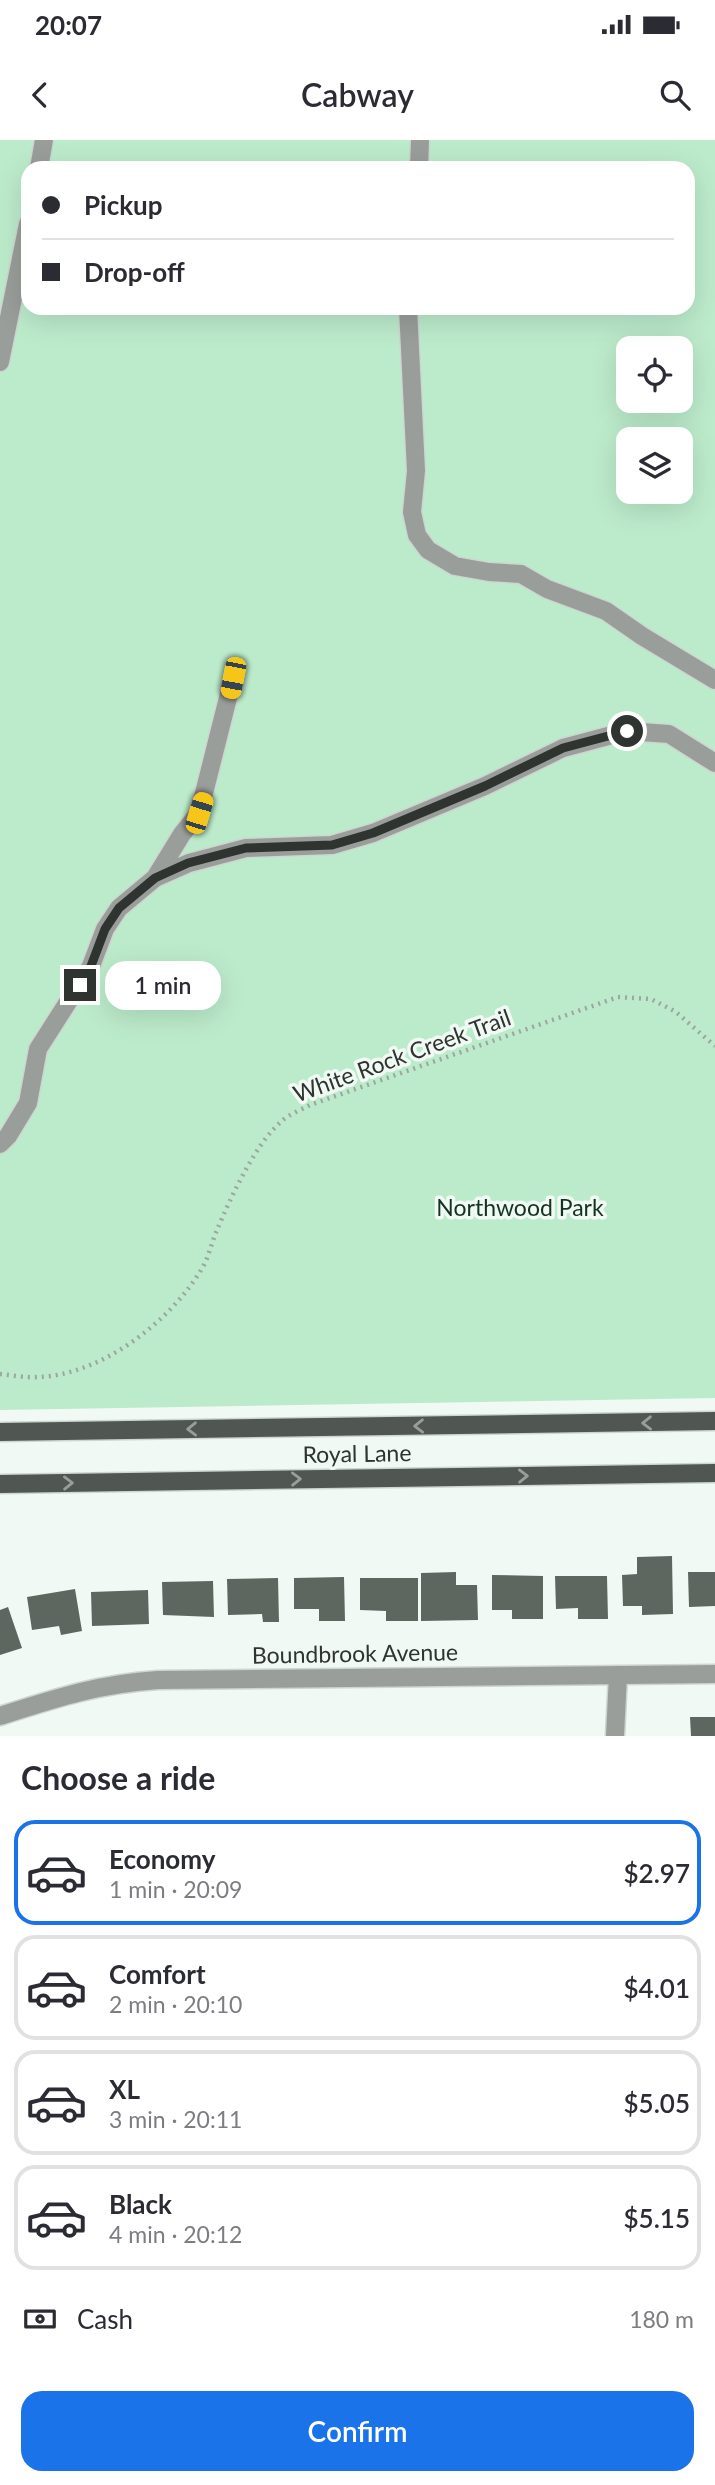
<!DOCTYPE html>
<meta charset="utf-8">
<style>
body{margin:0;font-family:Lato,sans-serif;background:#f2f2f3;color:#2b2b33;height:100vh;display:flex;flex-direction:column;font-size:26px;white-space:nowrap}
*{box-sizing:border-box;margin:0}
p{font-size:23px;color:#7c7c81}
.icon{flex:none;width:38px;height:38px;fill:none;stroke:currentColor;stroke-width:2;stroke-linecap:round;stroke-linejoin:round}
.map{position:relative;height:1596px;overflow:hidden}
.details{display:flex;flex-direction:column;background:#fff;flex:1}
.details>*{flex:none}
.hud{position:absolute;left:21px;top:21px;width:674px;height:154px;border-radius:21px;box-shadow:0 7px 28px #0002;display:grid;align-content:center;height:154px;padding:0 21px;background:#fff}
.buttons{position:absolute;left:616px;top:196px;display:grid;gap:14px}
.buttons a{display:grid;place-items:center;width:77px;height:77px;border-radius:14px;background:#fff;box-shadow:0 7px 28px #0002;font-size:35px}
.end{position:absolute;width:32px;height:32px;margin:-16px;border:9px solid #303431;background:#fff;box-shadow:0 0 0 4px #fff}
.from{border-radius:50%}
.bubble{position:absolute;height:49px;border-radius:21px;background:#fff;box-shadow:0 7px 28px #0002;font-size:23px;font-weight:600;line-height:49px;text-align:center}
.car{position:absolute;width:21px;height:42px;margin:-21px -10px;border-radius:9px;box-shadow:0 0 5px 2px #0007;background:linear-gradient(#f5c518 24%,#345 0 40%,#f5c518 0 76%,#345 0 86%,#f5c518 0)}
.hud b{display:flex;align-items:center;gap:24px;height:66px;font-size:26px}
.hud b+b{border-top:2px solid #e1e1e2}
.hud i{width:18px;height:18px;background:#2b2b33}
ul{padding:0;list-style:none}
li{display:flex;align-items:center;gap:21px;height:105px;margin:0 14px 10px;padding:0 7px;border:4px solid #e1e1e2;border-radius:21px}
li div{flex:1}
li b{display:block;font-size:26px}
li em{font-style:normal;font-weight:600}
li.selected{border-color:#1a73e8}
li>.icon{width:63px;height:63px;stroke-width:1.5}
h2{padding:0 21px;font-size:32px;line-height:84px}
.pay{display:flex;align-items:center;gap:18px;height:77px;padding:0 21px;font-size:26px}
.pay p{margin-inline-start:auto}
.button{display:flex;gap:14px;margin-top:auto;padding:14px 21px}
.button a{flex:1;height:80px;border-radius:21px;background:#1a73e8;color:#fff;font-size:28px;font-weight:600;line-height:80px;text-align:center}
.status{display:flex;justify-content:space-between;align-items:center;height:49px;padding:0 35px;background:#fff;direction:ltr}
.status svg{height:19px;fill:currentColor}
header{display:flex;justify-content:space-between;align-items:center;height:91px;padding:0 21px;background:#fff;font-size:32px;font-weight:600}
.map>svg:first-child{display:block}
</style>
<div class="status"><b>20:07</b><svg viewBox="0 0 49 12"><path d="M0 12V9h3v3zM5 12V6h3v6zM10 12V3h3v9zM15 12V0h3v12zM26 1h20v11H26zM47 4h2v5h-2z"/></svg></div>
<header><svg class="icon" aria-label="back" viewBox="0 0 24 24"><path d="M15 5l-7 7 7 7"/></svg>Cabway<svg class="icon" aria-label="search" viewBox="0 0 24 24"><circle cx="10" cy="10" r="6"/><path d="M15 15l6 6"/></svg></header>
<div class="map">
<svg width="715" height="1596" viewBox="0 0 715 1596">
<rect width="100%" height="100%" fill="#f0f9f3"/>
<path fill="#bcebcb" fill-rule="evenodd" d="M0 0H715V1258L0 1270ZM28 28H688V168H28ZM628 208H681V261H628ZM628 299H681V352H628Z"/>
<path fill="#5e6660" d="M672 1416 673 1474 642 1475V1466H623L622 1435 637 1434V1417Z
M456 1432V1445H477L478 1480 421 1481V1433Z
M688 1432H715V1466L689 1467Z
M492 1435 543 1436V1479H512V1470H492Z
M555 1436H607L608 1479H578V1468L556 1469Z
M344 1437 345 1481H319V1469H294V1438Z
M278 1438 279 1482H263L262 1474 228 1475 227 1439Z
M360 1438H418V1481H386V1471L360 1470Z
M213 1441 214 1477 163 1475 162 1442Z
M75 1449 82 1491 61 1495 59 1486 32 1490 27 1457Z
M148 1450 149 1484 92 1486 91 1452Z
M8 1467 22 1508 0 1515V1470Z
M690 1577H715V1596H691Z"/>
<g fill="none" stroke-linecap="round" stroke-linejoin="round">
<defs>
<path id="minor" d="M39 28 44 0
M419 28 420 0
M408 168 416 331 412 372 417 395 428 410 455 426 489 432 521 434 547 449 606 471 642 496 715 540
M0 222 28 84
M155 738 182 694 199 673 233 538
M0 1004 8 996 28 963 38 909 91 826 105 789 119 768 155 738 189 723 246 708 332 705 373 693 485 646 563 608 627 591 669 594 715 623
M0 1576C56 1558 98 1544 158 1540L715 1534
M615 1596 618 1535"/>
<path id="major" d="M0 1292 715 1281
M0 1344 715 1333"/>
</defs>
<use href="#minor" stroke="#cdd6d0" stroke-width="21"/>
<use href="#major" stroke="#cdd6d0" stroke-width="21"/>
<path stroke="#9ea5a1" stroke-width="4.5" stroke-dasharray="2 5" stroke-linecap="butt" d="M0 1234C12 1235 25 1238 37 1237 100 1236 170 1182 201 1130 209 1118 211 1103 217 1090 230 1059 256 1002 282 981 289 974 301 970 310 965L618 857 651 859 676 872 715 906"/>
<use href="#minor" stroke="#9a9e9b" stroke-width="18"/>
<use href="#major" stroke="#505652" stroke-width="18"/>
</g>
<defs><path id="oneway-chevron" d="M-2-3.5L2.5 0L-2 3.5" fill="none" stroke-width="1.6" stroke-linecap="round" stroke-linejoin="round" transform="scale(1.75)"/></defs>
<g stroke="#989f9a">
<use href="#oneway-chevron" transform="translate(647 1283) rotate(179)"/>
<use href="#oneway-chevron" transform="translate(419 1286) rotate(179)"/>
<use href="#oneway-chevron" transform="translate(192 1289) rotate(179)"/>
<use href="#oneway-chevron" transform="translate(523 1336) rotate(-1)"/>
<use href="#oneway-chevron" transform="translate(296 1339) rotate(-1)"/>
<use href="#oneway-chevron" transform="translate(68 1343) rotate(-1)"/>
</g>
<g fill="none" stroke-linecap="round" stroke-linejoin="round">
<path stroke="#303431" stroke-width="9" d="M80 845 91 826 105 789 119 768 155 738 188 723 246 708 332 705 373 693 485 646 563 608 627 591"/>
</g>
<g text-anchor="middle" stroke-width="7" stroke-linejoin="round" paint-order="stroke">
<g font-size="23" fill="#303431" stroke="#f0f9f3">
<text transform="translate(402 916) rotate(-20)" y="8">White Rock Creek Trail</text>
<text transform="translate(357 1314) rotate(-1)" y="8">Royal Lane</text>
<text transform="translate(355 1514) rotate(-1)" y="8">Boundbrook Avenue</text>
</g>
<g font-size="23" fill="#143421" stroke="#f0f9f3">
<text x="520" y="1076">Northwood Park</text>
</g>
</g>
</svg>
<div class="buttons">
<a><svg class="icon" aria-label="locate" viewBox="0 0 24 24"><circle cx="12" cy="12" r="6"/><path d="M12 2v4M12 18v4M2 12h4M18 12h4"/></svg></a>
<a><svg class="icon" aria-label="layers" viewBox="0 0 24 24"><path d="M12 4l9 5-9 5-9-5zM3 14l9 5 9-5"/></svg></a>
</div>
<i class="end from" style="left:627px;top:591px"></i>
<i class="end" style="left:80px;top:845px"></i>
<div class="bubble" style="left:105px;top:821px;width:116px">1 min</div>
<i class="car" style="left:233px;top:538px;rotate:191deg"></i>
<i class="car" style="left:199px;top:673px;rotate:17deg"></i>
<div class="hud">
<b><i class="from"></i>Pickup</b>
<b><i></i>Drop-off</b>
</div>
</div>
<section class="details">
<h2>Choose a ride</h2>
<ul>
<li class="selected"><svg class="icon" aria-label="car" viewBox="0 0 24 24"><path d="M5 17H2v-5l4-1 3-4h7l3 4 3 1v5h-3M9 17h6M6 11h13"/><circle cx="7" cy="17" r="2"/><circle cx="17" cy="17" r="2"/></svg><div><b>Economy</b><p>1 min · 20:09</p></div><em>$2.97</em></li>
<li><svg class="icon" aria-label="car" viewBox="0 0 24 24"><path d="M5 17H2v-5l4-1 3-4h7l3 4 3 1v5h-3M9 17h6M6 11h13"/><circle cx="7" cy="17" r="2"/><circle cx="17" cy="17" r="2"/></svg><div><b>Comfort</b><p>2 min · 20:10</p></div><em>$4.01</em></li>
<li><svg class="icon" aria-label="car" viewBox="0 0 24 24"><path d="M5 17H2v-5l4-1 3-4h7l3 4 3 1v5h-3M9 17h6M6 11h13"/><circle cx="7" cy="17" r="2"/><circle cx="17" cy="17" r="2"/></svg><div><b>XL</b><p>3 min · 20:11</p></div><em>$5.05</em></li>
<li><svg class="icon" aria-label="car" viewBox="0 0 24 24"><path d="M5 17H2v-5l4-1 3-4h7l3 4 3 1v5h-3M9 17h6M6 11h13"/><circle cx="7" cy="17" r="2"/><circle cx="17" cy="17" r="2"/></svg><div><b>Black</b><p>4 min · 20:12</p></div><em>$5.15</em></li>
</ul>
<div class="pay"><svg class="icon" aria-label="cash" viewBox="0 0 24 24"><path d="M3 7h18v10H3z"/><circle cx="12" cy="12" r="2"/></svg>Cash<p>180 m</p></div>
<div class="button"><a>Confirm</a></div>
</section>
